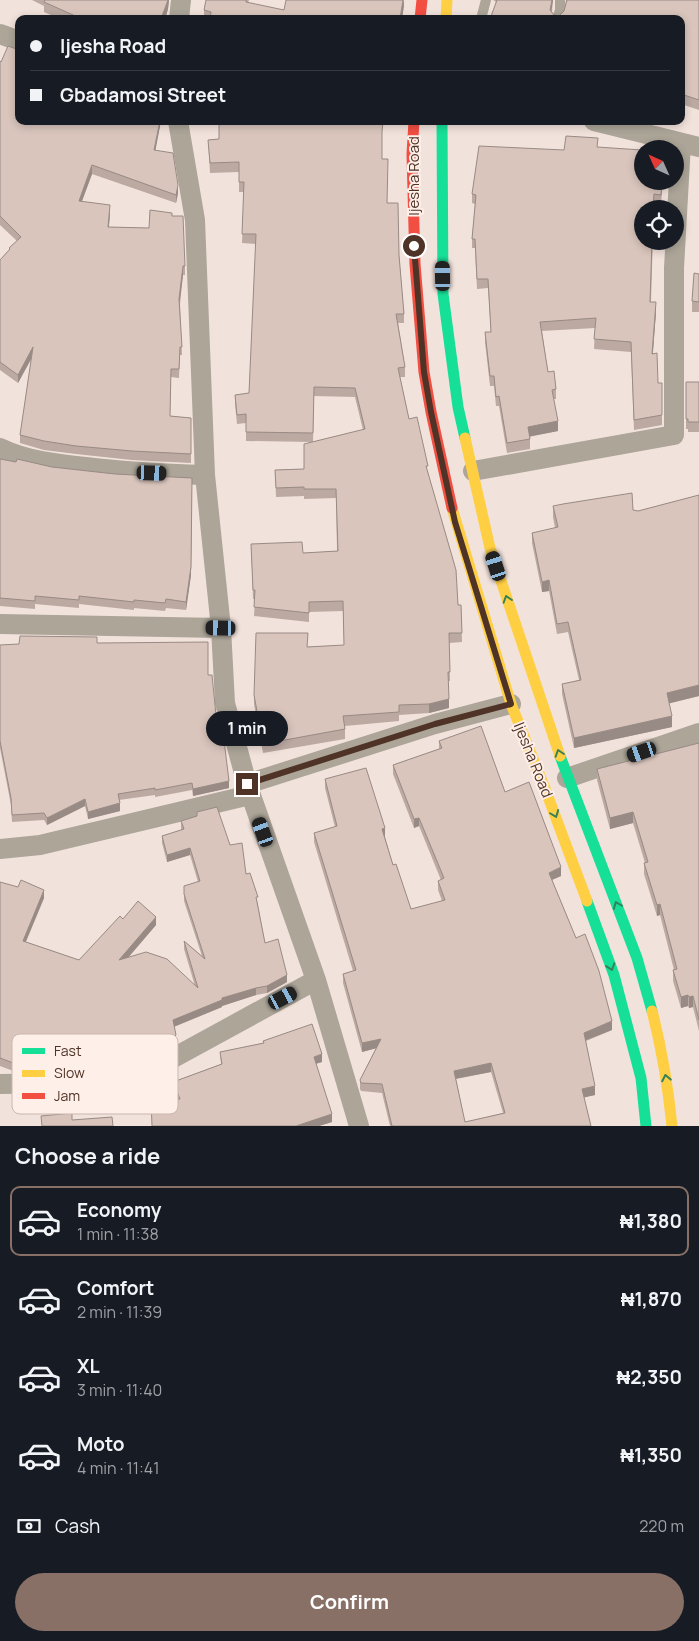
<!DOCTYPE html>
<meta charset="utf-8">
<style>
body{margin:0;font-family:Manrope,sans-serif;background:#242831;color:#f1f3f6;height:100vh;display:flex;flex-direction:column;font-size:19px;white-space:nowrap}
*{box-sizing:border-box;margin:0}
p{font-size:16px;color:#9ea1a6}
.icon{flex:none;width:28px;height:28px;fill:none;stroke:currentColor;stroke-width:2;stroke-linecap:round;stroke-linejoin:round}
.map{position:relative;height:1126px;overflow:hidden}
.panel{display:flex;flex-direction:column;background:#171b24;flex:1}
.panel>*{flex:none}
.hud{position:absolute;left:15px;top:15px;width:670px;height:110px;border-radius:10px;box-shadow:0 2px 8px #0003;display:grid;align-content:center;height:110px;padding:0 15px;background:#171b24}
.needle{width:32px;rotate:315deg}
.fabs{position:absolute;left:634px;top:140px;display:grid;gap:10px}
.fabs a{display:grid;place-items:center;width:50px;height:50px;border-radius:50%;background:#171b24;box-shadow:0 2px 8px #0003;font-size:25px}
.end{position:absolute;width:22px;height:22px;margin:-11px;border:6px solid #4f3326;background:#fff;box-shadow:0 0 0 2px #fff}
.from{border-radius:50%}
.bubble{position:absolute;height:35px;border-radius:18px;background:#171b24;box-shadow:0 2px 8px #0003;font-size:16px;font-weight:700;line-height:35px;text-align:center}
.car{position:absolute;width:15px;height:30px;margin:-15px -8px;border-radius:6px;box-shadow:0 0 4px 1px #0007;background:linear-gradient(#222 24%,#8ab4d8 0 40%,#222 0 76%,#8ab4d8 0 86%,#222 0)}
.hud b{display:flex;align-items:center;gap:18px;height:48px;font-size:19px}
.hud b+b{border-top:1px solid #363941}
.hud i{width:12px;height:12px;background:#f1f3f6}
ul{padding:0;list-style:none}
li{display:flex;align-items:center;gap:15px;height:70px;margin:0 10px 8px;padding:0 5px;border:2px solid transparent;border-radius:10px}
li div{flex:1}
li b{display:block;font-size:19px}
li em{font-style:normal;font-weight:700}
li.active{border-color:#887066}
li>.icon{width:45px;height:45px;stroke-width:1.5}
h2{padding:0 15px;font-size:22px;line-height:60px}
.pay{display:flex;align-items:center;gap:12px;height:55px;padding:0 15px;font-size:19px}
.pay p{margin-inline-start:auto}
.cta{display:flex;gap:10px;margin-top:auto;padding:10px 15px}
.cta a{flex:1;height:58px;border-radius:30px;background:#887066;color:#fff;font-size:20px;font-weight:700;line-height:58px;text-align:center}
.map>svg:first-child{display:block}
</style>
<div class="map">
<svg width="699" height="1126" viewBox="0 0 699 1126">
<rect width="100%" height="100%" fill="#f2e2dc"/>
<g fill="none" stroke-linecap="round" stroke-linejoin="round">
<path stroke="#aca598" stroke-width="10" d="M481 19 486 0
M557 19 560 10V0"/>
<path stroke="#aca598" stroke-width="20" d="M179 19 181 0
M0 34 19 41
M178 121 195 220 205 475 221 628 225 703 247 784 316 980 359 1126
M594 121 699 147
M0 448C27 461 57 464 86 467 126 472 165 474 205 475
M473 471 674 435V268L681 143
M0 624 221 628
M567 778 699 733
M247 784 435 724 511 704
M0 849 40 845 250 795
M0 1084 75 1083 153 1069 316 980"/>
<path stroke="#16e098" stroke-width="11" d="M442 121 443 294 458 407 465 438
M560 756 637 958 652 1011
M587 901 614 975 641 1078 646 1126"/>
<path stroke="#ffcf43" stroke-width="11" d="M446 19 447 0
M465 438 490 548 560 756
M452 508 511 704 544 786 587 901
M652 1011C662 1049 668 1087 672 1126"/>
<path stroke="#f24e42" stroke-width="11" d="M420 19 422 0
M414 121 412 154 415 264 424 372 431 412 452 508"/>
</g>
<path fill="#bba9a2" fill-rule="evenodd" d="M32 0H169L168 9 165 19H60L44 12V6Z
M206 0H249L248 3 284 10 404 0V5L402 19H204V10Z
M493 0H553L552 12 554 15 559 16 564 11 566 0H699V110L681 104V19H490L496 2Z
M0 61 19 121H161L155 150 178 193 176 203 92 174 82 201 110 213 109 227 149 228 172 216 185 266V275H183L180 304 182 355H180L179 378 171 377 170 416 191 418V463L132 460 76 454 44 450 20 443V435L32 358 18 383 0 370V260L9 250V248L17 241 0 225Z
M219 139 382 141V159L387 203 399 255 404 314V323H398L405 367V377H400L409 419 428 473 458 605H461L462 642 449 643 450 681H448L449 708 429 713 399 715V721L345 726V739L263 753 254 704V695L307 647 344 646 343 611 309 612V622L254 616 255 599H253L251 544 303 553 337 551 336 498 304 499V496L276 497 275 470 304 469 312 442 246 441V423L237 424 235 404V395L249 393 256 244 242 243 244 192H239V172L210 173 208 140ZM314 396 355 397 363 430 313 442Z
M598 147 663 181 661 204H654L651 302 656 312 653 353 658 383H662V425L634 430 631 352 594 349 595 328 542 331 548 372 556 389V399H553L558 431 530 436V449L507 453 499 406H496L494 386H490L485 342V332H491L488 288 477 289 475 248H472V239L475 204 472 203V194L564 150Z
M699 274V312H692V301Z
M686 382H699V432H688V429H686Z
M0 459 191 575 186 610 166 608 165 611 134 608V610L79 604V608L35 604V609L0 606Z
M699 495V696L669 703 672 727 574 748 562 694V684L579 680 568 632 557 634 549 591 542 592 532 543V533L555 528 553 517V506L638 511Z
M97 643 208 675 217 725 229 788 193 796 192 790 155 797V795L119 800 120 811 88 819 85 806 47 825 44 820 12 822 11 805 0 748V645Z
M439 741 505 792 561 876 552 880 612 1030 586 1041 595 1095 584 1097 591 1126H390L382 1093 361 1091 360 1089V1080L376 1048 362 1052 343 983V974L353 971 314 842V833L335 827 325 788V779L385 837 393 865 411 909 442 901 438 890V881L441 880 419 826 414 828 393 774V765L439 749ZM491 1072 503 1113 465 1122 456 1079Z
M699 743V1031L693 1007 689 1008 688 1006 681 1008 673 981V970H674L660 915 657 916 644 874V863H645L633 823 610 829 597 780V769Z
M197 812 230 845 246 874 258 904V905L265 943 287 982 267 993 256 995 222 1006V1007L174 1027 176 1043 158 1053 137 1057 136 1060 130 1061 99 1050 94 1064 79 1059 76 1071 45 1072 33 1068 32 1072H16L0 1066V882L44 898 26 942 79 960 123 919 156 925 128 958 195 986 184 949V941L202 956 184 901V886L198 882 190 855 167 862 162 843V836L181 830V821L197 816Z
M263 1041 322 1062 316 1064 332 1122 319 1126H152L177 1099 173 1089V1082L221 1064 220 1052 263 1043Z"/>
<path fill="#988a84" d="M168 0H169L168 9 165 19H161Z
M403 0 404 5 402 19H400Z
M552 0H553L550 19V10Z
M160 121H161L154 158V150Z
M92 165V174L79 209V201Z
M178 185V193L176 203V195Z
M110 205V213L108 236V227Z
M183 266V275L179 307V299Z
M656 302V312L652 363V354Z
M33 347V355L18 383V375Z
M558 421V431L528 437V427Z
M192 478 191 575 186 610V602Z
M549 580V591L542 592V582Z
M699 685V696L667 704V693Z
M449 699V708L429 713V704Z
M672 716V727L574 748V738Z
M229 781V788L193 796V789Z
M85 799V806L47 825V818Z
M120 803V811L88 819V812Z
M633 812V823L610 829V818Z
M419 818V826L414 828V819Z
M385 828V837L382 838V829Z
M190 848V855L167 862V855Z
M561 867V876L549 881V873Z
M44 890V898L23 948V941Z
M660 904V915L657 916V905Z
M156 917V925L119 968V960Z
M287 975V982L267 993V986Z
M256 988V995L222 1006V1007L173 1027V1020L222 998Z
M688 995V1006L681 1008V997Z
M693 996V1007L689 1008V997Z
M612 1021V1030L584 1041V1033Z
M176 1035V1043L158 1053V1045Z
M381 1039V1047L362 1052V1043Z
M99 1043V1050L94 1064V1056Z
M79 1051V1059L76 1071V1063Z
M322 1054V1062L314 1064V1057Z
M33 1060V1068L32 1072V1064Z
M491 1063V1072L454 1079V1071Z
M595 1086V1095L582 1098V1089Z
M332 1114V1122L319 1126H296Z"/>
<path fill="#d9c5bc" stroke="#988a84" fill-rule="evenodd" d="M45 0H168L161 19H82L44 2Z
M206 0H246V2L284 10 286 0H403L400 19H210L211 12 204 10Z
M497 0H552L550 10 554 15 559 16 564 11 567 0H699V100L681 94V19H490Z
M8 46 19 50V121H160L154 150 173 153 178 185 176 195 92 165 79 201 110 205 108 227 149 228 150 210 172 213V216H183L185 266H183L179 299 182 347H180L179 369H171L170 416 191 418V454L132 451 76 446 44 441 20 435 33 347 18 375 0 362V260L10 249 9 248 21 237 0 216V61L1 62Z
M219 121H383L382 132V159H388L387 203H398L399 255 404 314H396L405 367 398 368 409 419 417 417 428 466H426L456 570 458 605H461L462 633H449L450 672H448L449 699 429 704 399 705V712L343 716 345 729 263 744 254 695 256 633H308L307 647 344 645 343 601 309 602V613L254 607 255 590H253L251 544 302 542 303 553 338 551 336 489H304V487L276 488 275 470 304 469V444L365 429 355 388 314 387 313 433 246 432V414L237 415 235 395 249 393 256 234H242L244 182H239V162L210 163 208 140 219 139Z
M566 136 598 138 597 147 642 150V181H662L661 195 654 194 653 209H642V241H652L650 302H656L652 354 657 353 658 383H662V415L634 420 631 342 594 339 596 318 540 322 548 372 554 371 556 389 552 390 558 421 528 427 530 439 507 443 499 396 496 397 494 376H490L487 350 485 332H491L488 279H477L475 239H472L476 195 472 194 479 146 564 150Z
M694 273 699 274V302L692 301Z
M686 382H699V422H688V419H686Z
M0 459 16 462 17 459 52 467 115 474 192 478 191 567 186 602 166 599 165 603 134 600V602L79 596V600L35 596V601L0 598Z
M632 493 633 510 638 511 699 495V685L667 693 672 716 574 738 562 684 581 680 568 622 557 624 549 580 542 582 532 533 558 527 553 506 563 504Z
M20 636 97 637V643L208 642V675H212L217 725 220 724 223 732 229 781 193 789 192 783 155 790V788L118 794 120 803 88 812 85 799 47 818 44 813 12 815 11 798 0 741V645L19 644Z
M481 726 505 792 529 782 561 867 549 873 576 938 585 934 599 971 612 1021 584 1033 595 1086 582 1089 591 1126H392L382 1084 361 1083 360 1080 381 1039 362 1043 343 974 356 970 314 833 337 826 325 779 366 768 385 828 382 829 393 865 396 864 411 909 445 900 438 881 444 878 419 818 414 819 393 765 442 748 439 741ZM491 1063 505 1113 465 1122 454 1071Z
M699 743V1020L693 996 689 997 688 995 681 997 673 970 677 969 660 904 657 905 644 863 648 862 633 812 610 818 597 769Z
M217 807 230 845 242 843 246 874 250 873 258 897H256L265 943 278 939 287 975 267 986 256 988 222 998V1000L173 1020 176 1035 158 1045 137 1049 136 1052 130 1053 99 1043 94 1056 79 1051 76 1063 45 1064 33 1060 32 1064H16L0 1058V882L18 887 21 880 44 890 23 941 79 960 120 916 123 919 138 901 156 917 119 960 146 952 167 959 198 988 184 941 205 959 184 894V886L200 881 190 848 167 855 162 836 184 829 181 821 197 816V812Z
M312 1024 322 1054 314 1057 332 1114 296 1126H152L151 1101 180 1099 173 1082 222 1064 220 1052 264 1043 263 1041Z
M72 1113V1120L112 1117 113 1126H42L41 1116Z"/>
<defs><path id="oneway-chevron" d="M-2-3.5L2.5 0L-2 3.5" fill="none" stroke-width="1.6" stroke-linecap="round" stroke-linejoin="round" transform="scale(1.25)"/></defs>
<g stroke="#358159">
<use href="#oneway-chevron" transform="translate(507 599) rotate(-108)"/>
<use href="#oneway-chevron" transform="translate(559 753) rotate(-108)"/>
<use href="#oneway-chevron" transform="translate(555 814) rotate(69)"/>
<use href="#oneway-chevron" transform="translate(617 905) rotate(-111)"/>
<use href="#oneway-chevron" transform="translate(611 967) rotate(71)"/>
<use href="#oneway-chevron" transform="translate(666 1078) rotate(-101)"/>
</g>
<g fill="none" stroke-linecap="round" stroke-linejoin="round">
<path stroke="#4f3326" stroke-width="6" d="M247 784 435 724 511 704 455 522 431 412 424 372 414 246"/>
</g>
<g text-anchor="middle" stroke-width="4" stroke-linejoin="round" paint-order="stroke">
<g font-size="15" fill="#4f3326" stroke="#feefe9">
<text transform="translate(414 176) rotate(-90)" y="5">Ijesha Road</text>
<text transform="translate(533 760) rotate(68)" y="5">Ijesha Road</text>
</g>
</g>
<rect x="12" y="1034" width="166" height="80" rx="8" fill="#feefe9" stroke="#cab7ae" stroke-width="1"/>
<rect x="22" y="1048" width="23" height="6" fill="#16e098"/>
<rect x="22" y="1070" width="23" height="7" fill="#ffcf43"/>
<rect x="22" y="1093" width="23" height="6" fill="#f24e42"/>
<g font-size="14" fill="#4f3326">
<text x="54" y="1056">Fast</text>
<text x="54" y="1078">Slow</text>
<text x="54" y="1101">Jam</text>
</g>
</svg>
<div class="fabs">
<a><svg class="needle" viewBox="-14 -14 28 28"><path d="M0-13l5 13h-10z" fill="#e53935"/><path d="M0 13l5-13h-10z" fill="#9ea1a6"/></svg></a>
<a><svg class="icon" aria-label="locate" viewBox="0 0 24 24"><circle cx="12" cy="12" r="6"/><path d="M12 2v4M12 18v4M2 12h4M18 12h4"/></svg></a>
</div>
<i class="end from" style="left:414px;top:246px"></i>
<i class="end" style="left:247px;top:784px"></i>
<div class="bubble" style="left:206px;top:711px;width:82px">1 min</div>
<i class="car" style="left:443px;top:276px;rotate:359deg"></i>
<i class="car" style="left:152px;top:473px;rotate:92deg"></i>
<i class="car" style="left:496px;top:566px;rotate:342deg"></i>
<i class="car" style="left:221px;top:628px;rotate:271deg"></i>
<i class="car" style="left:642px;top:752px;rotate:251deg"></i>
<i class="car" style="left:263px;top:832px;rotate:340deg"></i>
<i class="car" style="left:283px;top:998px;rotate:62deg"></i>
<div class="hud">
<b><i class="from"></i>Ijesha Road</b>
<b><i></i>Gbadamosi Street</b>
</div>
</div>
<section class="panel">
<h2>Choose a ride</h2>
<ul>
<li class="active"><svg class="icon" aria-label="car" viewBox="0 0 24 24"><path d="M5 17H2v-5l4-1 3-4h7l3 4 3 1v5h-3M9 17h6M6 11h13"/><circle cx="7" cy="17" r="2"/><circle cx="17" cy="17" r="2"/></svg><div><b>Economy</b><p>1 min · 11:38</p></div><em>₦1,380</em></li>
<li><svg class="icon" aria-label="car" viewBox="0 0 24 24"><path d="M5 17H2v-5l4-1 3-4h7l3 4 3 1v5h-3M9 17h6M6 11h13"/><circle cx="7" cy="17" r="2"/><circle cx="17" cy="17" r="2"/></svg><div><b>Comfort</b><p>2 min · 11:39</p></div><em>₦1,870</em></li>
<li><svg class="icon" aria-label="car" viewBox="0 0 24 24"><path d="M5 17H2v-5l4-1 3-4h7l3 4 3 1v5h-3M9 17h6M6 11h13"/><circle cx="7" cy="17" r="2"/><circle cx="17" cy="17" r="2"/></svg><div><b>XL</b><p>3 min · 11:40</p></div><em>₦2,350</em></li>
<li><svg class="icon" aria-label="car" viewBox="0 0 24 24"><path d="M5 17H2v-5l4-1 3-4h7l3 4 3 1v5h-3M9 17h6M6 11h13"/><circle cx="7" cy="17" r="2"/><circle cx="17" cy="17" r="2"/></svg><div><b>Moto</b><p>4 min · 11:41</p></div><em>₦1,350</em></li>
</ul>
<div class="pay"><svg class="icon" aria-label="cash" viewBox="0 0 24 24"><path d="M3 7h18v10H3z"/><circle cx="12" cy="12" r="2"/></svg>Cash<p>220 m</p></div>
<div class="cta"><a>Confirm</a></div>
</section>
